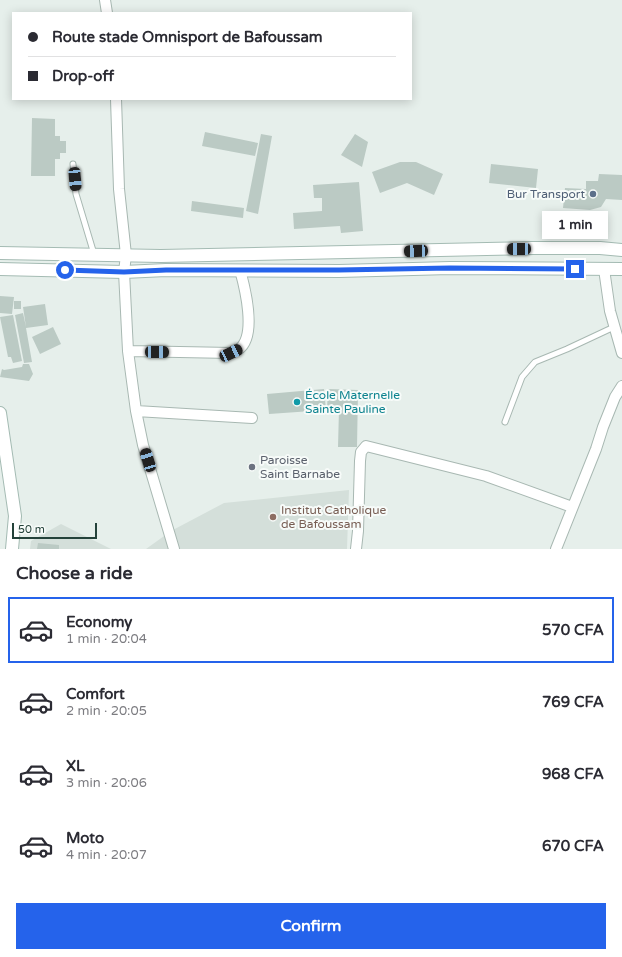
<!DOCTYPE html>
<meta charset="utf-8">
<style>
body{margin:0;font-family:"Varela Round",sans-serif;background:#f7f7f7;color:#2b2b33;height:100vh;display:flex;flex-direction:column;font-size:15px;white-space:nowrap}
*{box-sizing:border-box;margin:0}
p{font-size:13px;color:#7c7c81}
.icon{flex:none;width:22px;height:22px;fill:none;stroke:currentColor;stroke-width:2;stroke-linecap:round;stroke-linejoin:round}
.map{position:relative;height:549px;overflow:hidden}
.sheet{display:flex;flex-direction:column;background:#fff;flex:1}
.sheet>*{flex:none}
.guide{position:absolute;left:12px;top:12px;width:400px;height:88px;border-radius:0px;box-shadow:0 2px 10px #0003;display:grid;align-content:center;height:88px;padding:0 16px;background:#fff}
.scale{position:absolute;left:12px;bottom:10px;width:85px;box-sizing:border-box;padding-left:4px;border:2px solid #24423a;border-top:0;font-size:11px;line-height:14px;white-space:nowrap;color:#24423a;-webkit-text-stroke:3px #f7fbf9;paint-order:stroke}
.end{position:absolute;width:18px;height:18px;margin:-9px;border:5px solid #2563eb;background:#fff;box-shadow:0 0 0 2px #fff}
.from{border-radius:50%}
.bubble{position:absolute;height:28px;border-radius:0px;background:#fff;box-shadow:0 2px 10px #0003;font-size:13px;font-weight:700;line-height:28px;text-align:center}
.car{position:absolute;width:12px;height:24px;margin:-12px -6px;border-radius:5px;box-shadow:0 0 3px 1px #0007;background:linear-gradient(#222 24%,#8ab4d8 0 40%,#222 0 76%,#8ab4d8 0 86%,#222 0)}
.guide b{display:flex;align-items:center;gap:14px;height:38px;font-size:15px}
.guide b+b{border-top:1px solid #e1e1e2}
.guide i{width:10px;height:10px;background:#2b2b33}
ul{padding:0;list-style:none}
li{display:flex;align-items:center;gap:12px;height:66px;margin:0 8px 6px;padding:0 8px;border:2px solid transparent;border-radius:0px}
li div{flex:1}
li b{display:block;font-size:15px}
li em{font-style:normal;font-weight:700}
li.current{border-color:#2563eb}
li>.icon{width:36px;height:36px;stroke-width:1.5}
h2{padding:0 16px;font-size:18px;line-height:48px}
.action{display:flex;gap:8px;margin-top:auto;padding:8px 16px}
.action a{flex:1;height:46px;border-radius:0px;background:#2563eb;color:#fff;font-size:16px;font-weight:700;line-height:46px;text-align:center}
.map>svg:first-child{display:block}
</style>
<div class="map">
<svg width="622" height="549" viewBox="0 0 622 549">
<rect width="100%" height="100%" fill="#e6efeb"/>
<path fill="#d4dfda" d="M349 490 347 549H146L171 531 224 503Z
M61 524 111 549H30L31 541Z"/>
<path fill="#bbcac4" d="M32 118 55 119V136H60V141H66V153H60V159H55V176H31Z
M205 132 258 143 255 156 202 146Z
M261 134 272 136 258 214 246 211Z
M355 134 368 142 362 167 341 155Z
M400 162H416L443 174 434 195 407 183 380 193 372 172Z
M491 164 538 169 536 188 489 183Z
M599 174 622 175V200L606 199 601 207 590 210 563 208 565 188 586 189V181H598Z
M359 182 363 231 341 233 340 226 294 229 293 213 322 211V198H314L313 185Z
M192 201 244 208 243 218 191 211Z
M0 296 14 297 12 314 0 313Z
M14 301H21V309H14Z
M45 304 48 325 26 328 32 362 24 363 15 315 23 313 26 327 23 307Z
M13 315 22 361 13 363 11 357H8L0 317Z
M53 327 61 344 40 354 32 337Z
M23 364H29L33 374 29 381 0 377 2 369 4 370 22 367Z
M324 389 326 410 269 414 267 394Z
M328 389 358 390 357 447H338L339 409H327Z
M38 543 59 545V549H37Z"/>
<g fill="none" stroke-linecap="round" stroke-linejoin="round">
<defs>
<path id="lane" d="M73 164 76 194 94 254
M505 422 522 377 535 362 567 349 614 327"/>
<path id="street" d="M105 0 107 13
M116 99 119 189 126 255 124 272 128 351 136 411 143 445 174 549
M604 269 610 311 622 353
M128 351 231 353C233 351 237 350 239 349 257 336 245 288 240 270
M136 411 252 418
M356 549 358 531 360 461 361 452 366 446 486 476 572 507
M556 549 596 449 603 427 615 397 622 386"/>
<path id="secondary" d="M0 253 161 256 533 248H600L622 250
M0 269 124 272 166 270 339 271 450 268 622 269
M0 413 15 516 12 549"/>
</defs>
<use href="#lane" stroke="#a8b8b2" stroke-width="7"/>
<use href="#street" stroke="#a8b8b2" stroke-width="12"/>
<use href="#secondary" stroke="#a4bbb3" stroke-width="14"/>
<use href="#lane" stroke="#fff" stroke-width="5"/>
<use href="#street" stroke="#fff" stroke-width="10"/>
<use href="#secondary" stroke="#fff" stroke-width="12"/>
</g>
<g fill="none" stroke-linecap="round" stroke-linejoin="round">
<path stroke="#2563eb" stroke-width="5" d="M65 270 124 272 166 270H339L450 268 575 269"/>
</g>
<circle fill="#5c6f8a" stroke="#f7fbf9" stroke-width="1.5" cx="593" cy="194" r="4"/>
<circle fill="#0f9aa8" stroke="#f7fbf9" stroke-width="1.5" cx="297" cy="402" r="4"/>
<circle fill="#6b7280" stroke="#f7fbf9" stroke-width="1.5" cx="252" cy="467" r="4"/>
<circle fill="#8d6e63" stroke="#f7fbf9" stroke-width="1.5" cx="273" cy="517" r="4"/>
<g text-anchor="middle" stroke-width="4" stroke-linejoin="round" paint-order="stroke">
<g font-size="12" fill="#4e5e75" stroke="#f7fbf9" text-anchor="end">
<text x="585" y="198">Bur Transport</text>
</g>
<g font-size="12" fill="#0d838f" stroke="#f7fbf9" text-anchor="start">
<text x="305" y="399">École Maternelle<tspan x="305" dy="14">Sainte Pauline</tspan></text>
</g>
<g font-size="12" fill="#5b616d" stroke="#f7fbf9" text-anchor="start">
<text x="260" y="464">Paroisse<tspan x="260" dy="14">Saint Barnabe</tspan></text>
</g>
<g font-size="12" fill="#785e54" stroke="#f7fbf9" text-anchor="start">
<text x="281" y="514">Institut Catholique<tspan x="281" dy="14">de Bafoussam</tspan></text>
</g>
</g>
</svg>
<div class="scale">50 m</div>
<i class="end from" style="left:65px;top:270px"></i>
<i class="end" style="left:575px;top:269px"></i>
<div class="bubble" style="left:542px;top:211px;width:66px">1 min</div>
<i class="car" style="left:75px;top:179px;rotate:175deg"></i>
<i class="car" style="left:519px;top:249px;rotate:269deg"></i>
<i class="car" style="left:416px;top:251px;rotate:268deg"></i>
<i class="car" style="left:157px;top:352px;rotate:91deg"></i>
<i class="car" style="left:231px;top:353px;rotate:65deg"></i>
<i class="car" style="left:148px;top:460px;rotate:343deg"></i>
<div class="guide">
<b><i class="from"></i>Route stade Omnisport de Bafoussam</b>
<b><i></i>Drop-off</b>
</div>
</div>
<section class="sheet">
<h2>Choose a ride</h2>
<ul>
<li class="current"><svg class="icon" aria-label="car" viewBox="0 0 24 24"><path d="M5 17H2v-5l4-1 3-4h7l3 4 3 1v5h-3M9 17h6M6 11h13"/><circle cx="7" cy="17" r="2"/><circle cx="17" cy="17" r="2"/></svg><div><b>Economy</b><p>1 min · 20:04</p></div><em>570 CFA</em></li>
<li><svg class="icon" aria-label="car" viewBox="0 0 24 24"><path d="M5 17H2v-5l4-1 3-4h7l3 4 3 1v5h-3M9 17h6M6 11h13"/><circle cx="7" cy="17" r="2"/><circle cx="17" cy="17" r="2"/></svg><div><b>Comfort</b><p>2 min · 20:05</p></div><em>769 CFA</em></li>
<li><svg class="icon" aria-label="car" viewBox="0 0 24 24"><path d="M5 17H2v-5l4-1 3-4h7l3 4 3 1v5h-3M9 17h6M6 11h13"/><circle cx="7" cy="17" r="2"/><circle cx="17" cy="17" r="2"/></svg><div><b>XL</b><p>3 min · 20:06</p></div><em>968 CFA</em></li>
<li><svg class="icon" aria-label="car" viewBox="0 0 24 24"><path d="M5 17H2v-5l4-1 3-4h7l3 4 3 1v5h-3M9 17h6M6 11h13"/><circle cx="7" cy="17" r="2"/><circle cx="17" cy="17" r="2"/></svg><div><b>Moto</b><p>4 min · 20:07</p></div><em>670 CFA</em></li>
</ul>
<div class="action"><a>Confirm</a></div>
</section>
